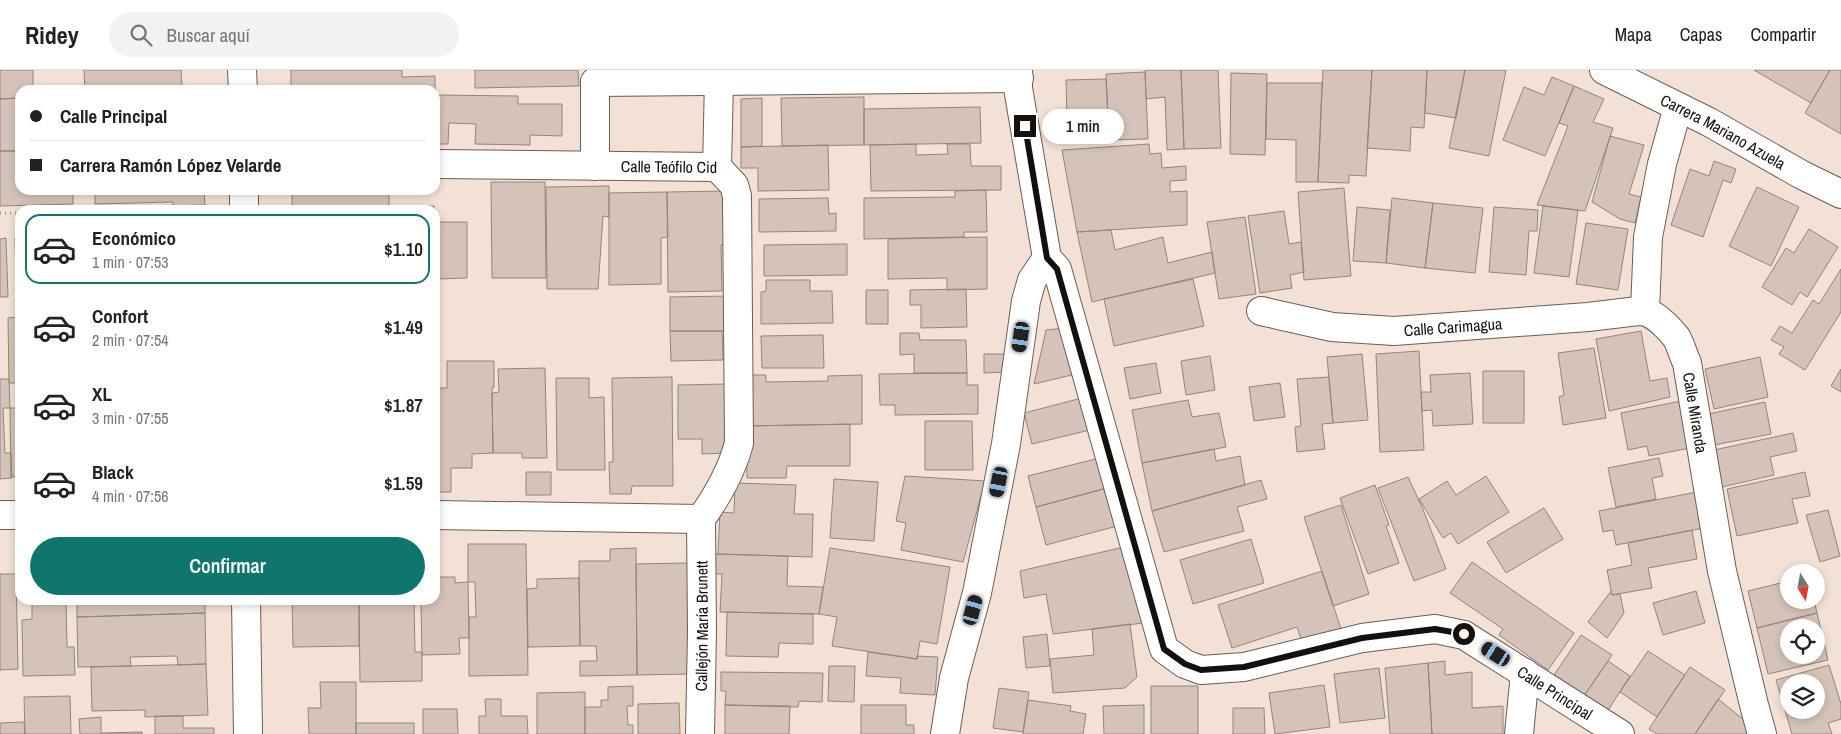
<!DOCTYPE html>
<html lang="es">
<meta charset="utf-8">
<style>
body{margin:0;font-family:"Archivo Narrow",sans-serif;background:#f2f2f2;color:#222;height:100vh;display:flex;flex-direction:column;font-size:19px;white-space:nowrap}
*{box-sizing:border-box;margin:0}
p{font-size:16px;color:#767676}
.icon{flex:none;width:28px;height:28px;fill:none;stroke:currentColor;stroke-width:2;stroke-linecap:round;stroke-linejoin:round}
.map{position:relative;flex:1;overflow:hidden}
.panel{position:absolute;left:15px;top:135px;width:425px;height:400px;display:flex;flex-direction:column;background:#fff;border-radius:15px;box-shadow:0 2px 8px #0003}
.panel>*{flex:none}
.top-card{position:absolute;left:15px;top:15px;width:425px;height:110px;border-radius:15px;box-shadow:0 2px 8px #0003;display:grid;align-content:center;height:110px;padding:0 15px;background:#fff}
.needle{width:32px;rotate:169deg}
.buttons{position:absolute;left:1780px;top:494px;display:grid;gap:10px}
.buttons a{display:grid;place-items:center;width:45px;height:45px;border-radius:50%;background:#fff;box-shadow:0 2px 8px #0003;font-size:25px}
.end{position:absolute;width:22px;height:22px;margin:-11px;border:6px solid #16100c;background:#fff;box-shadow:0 0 0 2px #fff}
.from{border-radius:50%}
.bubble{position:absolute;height:35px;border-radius:18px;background:#fff;box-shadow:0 2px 8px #0003;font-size:16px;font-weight:600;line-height:35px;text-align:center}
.car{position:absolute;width:15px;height:30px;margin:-15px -8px;border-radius:6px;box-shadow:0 0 4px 1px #0007;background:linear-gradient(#222 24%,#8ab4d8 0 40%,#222 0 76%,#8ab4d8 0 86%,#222 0)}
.top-card b{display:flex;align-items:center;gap:18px;height:48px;font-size:19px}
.top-card b+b{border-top:1px solid #e0e0e0}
.top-card i{width:12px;height:12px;background:#222}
ul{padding:9px 0 0;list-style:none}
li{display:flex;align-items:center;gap:15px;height:70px;margin:0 10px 8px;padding:0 5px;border:2px solid transparent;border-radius:15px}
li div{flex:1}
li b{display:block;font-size:19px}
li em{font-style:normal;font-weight:600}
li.active{border-color:#0f766e}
li>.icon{width:45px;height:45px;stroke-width:1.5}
.primary-button{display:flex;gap:10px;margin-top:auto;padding:10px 15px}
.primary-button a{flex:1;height:58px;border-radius:30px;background:#0f766e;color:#fff;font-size:20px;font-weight:600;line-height:58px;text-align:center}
header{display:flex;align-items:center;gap:30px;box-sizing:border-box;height:70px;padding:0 25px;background:#fff;border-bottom:1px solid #e0e0e0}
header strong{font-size:24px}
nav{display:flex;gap:28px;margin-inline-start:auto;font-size:18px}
.search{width:350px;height:45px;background:#f2f2f2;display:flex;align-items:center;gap:12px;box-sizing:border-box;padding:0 18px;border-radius:28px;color:#767676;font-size:19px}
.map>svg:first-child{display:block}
</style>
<header>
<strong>Ridey</strong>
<div class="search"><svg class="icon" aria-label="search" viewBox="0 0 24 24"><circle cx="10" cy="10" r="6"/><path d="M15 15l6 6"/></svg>Buscar aquí</div>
<nav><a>Mapa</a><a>Capas</a><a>Compartir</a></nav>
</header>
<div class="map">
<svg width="1841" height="664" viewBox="0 0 1841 664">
<rect width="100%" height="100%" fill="#f3e1d6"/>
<path fill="#d5c3b9" stroke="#94847a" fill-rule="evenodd" d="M0 0H33V20H20V28L0 29Z
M84 0H181L182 17 85 20Z
M291 0H402V7L435 6V25V20H291Z
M475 0H578L579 16 475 18Z
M1145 0H1181L1184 79 1167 80 1165 27 1146 29Z
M1181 0H1218L1221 78 1184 79Z
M1323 0H1372L1366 106 1349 105V113L1318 112Z
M1372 0H1427L1424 58 1411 57 1410 81 1367 78Z
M1427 0H1465L1456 48 1425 43Z
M1465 0H1506L1489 86 1449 78Z
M1754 0H1830L1811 33Z
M1830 0H1841V64L1805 43Z
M1145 2 1148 69 1109 70 1106 4Z
M1231 3 1267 4 1265 85 1230 84Z
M1552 7 1574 16 1545 86 1503 70 1524 17 1544 25Z
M1106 9 1108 46 1067 48 1066 10Z
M1267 13H1322L1318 112H1296V70L1266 69Z
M1574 16 1604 29 1593 52 1613 58 1585 141 1537 135 1568 56 1559 53Z
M435 25 518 26V34H562V66L530 65V75L475 74 476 54 449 53 448 74H435Z
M864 27V75L782 76 781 28Z
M20 28V81H0V29Z
M762 28V76L741 77V29Z
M980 37 981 73 864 75V39Z
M1610 66 1644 75 1629 124 1641 127 1635 153 1620 149 1592 132Z
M916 74V85L948 84 947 74H970L971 96H1001V120L871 121 870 75Z
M1149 74 1150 84 1161 83 1162 98 1186 96V110L1170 111V122L1187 121V155L1077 162 1062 80Z
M828 75 829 120 758 121V98H741V77Z
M0 81H20V120H73V134L0 136Z
M1714 91 1736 99 1731 113 1723 110 1703 167 1671 155 1690 99 1709 106Z
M491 112H545L546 208H492Z
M609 116V147L603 146 598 219H547L546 117Z
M1757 117 1799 137 1771 196 1729 176Z
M1344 118 1351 206 1304 210 1298 122Z
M95 120H204L205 135 172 136 173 132 95 134Z
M292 120H389V137L434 136V140H292Z
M986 120 987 162H964V167L864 169V128L955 127V121Z
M728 121 729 175H721L722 221 668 222 667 122Z
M667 122 668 167 661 168V214L609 215V123Z
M828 128 829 144 836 143V161L759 162V129Z
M1392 128 1433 133 1425 198 1386 193Z
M1433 133 1483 138 1475 203 1425 198Z
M1543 136 1578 140 1569 207 1534 203Z
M1357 137 1390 140 1386 193 1353 191Z
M1494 137 1538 140 1537 161H1529L1526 205 1489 202Z
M1284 141 1289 174 1301 172 1304 202 1290 205 1292 218 1260 223 1248 146Z
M1245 147 1256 224 1219 229 1207 152Z
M435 152H467V208L435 209Z
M1586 153 1628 159 1618 220 1576 214Z
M1809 159 1838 177 1807 227 1800 222 1792 235 1762 217 1786 178 1794 183Z
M1111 160 1115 180 1163 167 1168 193 1212 182 1215 203 1092 232 1077 162Z
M987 167V219L947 220V208L888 209V169Z
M6 168 8 227H0V169Z
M15 168H20V247L17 248Z
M847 174V205L764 206V175Z
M1841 199V242L1805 300 1779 284 1784 277 1771 270 1780 256 1792 263 1813 230 1819 234Z
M1193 209 1204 256 1114 276 1104 229Z
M766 210H810V221H832L833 253 761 254V222L766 221Z
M966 219 967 257 921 258V235H910V220Z
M866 220H888V254H866Z
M728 226V261H670V227Z
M20 247V313H9L8 248Z
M1065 258 1076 304 1034 314 1046 260Z
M670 261H722L723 290 671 291Z
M1641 261 1650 311 1667 308 1670 327 1609 341 1596 269Z
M900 263H919L920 270H966L967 303H914V284L900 285Z
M823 265 824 298H762L761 266Z
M1594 278 1606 348 1563 355 1559 327 1564 325 1558 283Z
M1419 281 1424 380 1380 382 1376 284Z
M984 284H1005V302L984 303Z
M1362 284 1368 350 1333 353 1327 287Z
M1210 286 1215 320 1186 325 1181 291Z
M1760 287 1768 327 1714 339 1705 299Z
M447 291H494V318L492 317 493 383 472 384V398H451V422H437V398H435V318H447Z
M1156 293 1161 323 1130 329 1124 298Z
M545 298 547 388H522V383H493L492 323 499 322 498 299Z
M1841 299V322L1831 316Z
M1483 301H1524V353H1483Z
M967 303V315H978V344L895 345V335H880L879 304Z
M1470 303 1473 354 1433 356 1432 340 1422 341 1421 322H1431L1430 305Z
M745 305H766V312L828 311V306L862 305V354L746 356Z
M672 307 673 416H632L631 424H610L609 392H613L612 308Z
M1329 307 1333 353 1322 354 1325 379 1297 382 1295 357 1301 356 1297 309Z
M556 308H589V328L604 327 605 400H557Z
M0 309H9L10 338H3L5 383H11L12 408 0 409Z
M1280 313 1285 347 1254 351 1249 317Z
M726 314V383L702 384V369H678V315Z
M1082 328 1090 360 1032 374 1024 343Z
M1188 330 1192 347 1219 343 1226 377 1142 393 1132 340Z
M1681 331 1690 378 1649 386 1647 376 1628 380 1621 343Z
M1765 332 1771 364 1714 375 1708 344Z
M10 338H20V406L11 407Z
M925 351H972L973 400H925Z
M850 354V396H787L786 408H747L746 356Z
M1793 363 1797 381 1770 387 1774 405 1722 417 1714 380Z
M1214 379 1216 391 1240 386 1245 415 1152 441 1142 393Z
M1103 387 1111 417 1036 437 1028 406Z
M1659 388 1663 406 1652 408 1656 429 1616 437 1608 398Z
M526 402H551V425H526Z
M1805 402 1810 426 1792 429 1798 453 1737 466 1727 419Z
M905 406 985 411 963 492 901 480 906 453 896 451Z
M1486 406 1509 442 1458 474 1451 463 1443 468 1419 429 1447 411 1456 425Z
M1408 407 1422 437 1446 499 1414 511 1378 418Z
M834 409 878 412 874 471 830 468Z
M1261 410 1267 429 1237 437 1244 461 1164 482 1152 441Z
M735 413 796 415 794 444H813L812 487 718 484 720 442 734 443Z
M1375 415 1389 455 1386 456 1399 493 1368 504 1340 428Z
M1111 417 1121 455 1046 475 1036 437Z
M1697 422 1704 458 1616 475 1613 460 1603 462 1599 441Z
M1341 435 1369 524 1333 536 1304 447Z
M1544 438 1563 469 1506 503 1487 472Z
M1828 440 1840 486 1820 492 1806 445Z
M1692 460 1697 489 1648 498 1652 518 1612 525 1607 500 1632 495 1628 473Z
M1251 469 1264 513 1193 534 1180 490Z
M468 474H526L528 605 469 606V547H476L475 512H468Z
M1124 477 1143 553 1053 564 1046 524 1024 528 1020 501Z
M636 478 637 605 580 606V591H597L596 576H580L579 491H610V479Z
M830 478 950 497 937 574 920 571 917 589 832 576 837 547 819 544Z
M713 484 788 486 787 516 823 517 819 544 720 542 722 504H712Z
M1472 492 1574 563 1548 600 1499 565 1503 559 1450 523Z
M688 493 690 604 637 605 636 494Z
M1322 501 1341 559 1302 572 1297 557 1232 578 1218 535Z
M0 504H16L18 599 0 600Z
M435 507H455V513L468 512 469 568H459L460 584 422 585 421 534 414 535V530H435Z
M579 508 580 576 528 577 527 519 537 518V509Z
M1789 511V530H1814L1817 543 1757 558 1748 521Z
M1611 521 1612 525 1620 524 1624 543 1607 568 1588 552Z
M1696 521 1705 553 1663 565 1653 533Z
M32 530H66L67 577H74L75 605 23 606 22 550 32 549Z
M77 530H205V543L77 547Z
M292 530H359V576L293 577Z
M359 530H414L415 582H422V611L360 612Z
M727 542 813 544V574L779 573 778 587 726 586Z
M205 543 206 594 178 595 177 586 130 587 131 596 78 597 77 547Z
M1817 543 1828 590 1768 604 1757 558ZM1789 558H1816V585H1789Z
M1130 554 1137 607 1125 618 1053 623 1050 589 1094 585 1092 559Z
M1047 564 1050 596 1026 598 1023 567Z
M1581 565 1612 585 1584 626 1554 605Z
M1648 581 1685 605 1657 647 1620 622Z
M868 582 917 589V586L938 587 935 625 900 623 901 608 866 606Z
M1445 591V605L1472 602V638L1503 636V664H1432L1428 593Z
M1608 591 1630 606 1603 648 1584 626Z
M1428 593 1432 664H1390L1385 598Z
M206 594 208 645 145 647V640L92 641 91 597Z
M1829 595 1841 634V649L1828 653 1832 664H1792L1776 610ZM1789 612H1816V640H1789Z
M829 596H855L854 632 828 631Z
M1690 597 1725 620 1695 664H1657L1649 659Z
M1379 598 1385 648 1340 653 1334 604Z
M721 602 823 603 822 632 799 631 798 637 725 635 726 621H721Z
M320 612H356V664H309L308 638H321Z
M1324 615 1330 657 1275 664 1269 623Z
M633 616V636H627L628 655H633V664H585V637H601V630H608V617Z
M1151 616H1198V664H1151Z
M999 618 1029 622 1023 662 993 658Z
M585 622V664H537V623Z
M70 626 71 664H25L24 627Z
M485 629H501V646H527L528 664H479V646H486Z
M1718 629 1743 649 1749 664H1695Z
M1028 630 1071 636 1070 641 1086 644 1083 664H1023Z
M679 633 680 664H638V634Z
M725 635 790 636 789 664H725Z
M861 635H906V655H914V664H861Z
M1144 635V664H1104L1103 636Z
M1233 638H1264L1265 664H1233Z
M423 639H457L458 664H423Z
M155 646H183V658H214V664H155Z
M101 647V663L142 662V664H80L79 649Z
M24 652 25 664H0V653Z
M356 653H414V664H356Z"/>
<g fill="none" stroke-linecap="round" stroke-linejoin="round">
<defs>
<g id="minor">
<path d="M242 0 243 20"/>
<path d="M1018 0V18L1047 188"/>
<path id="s1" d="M1604 0 1709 52 1802 105 1841 124"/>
<path d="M595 12 1019 8"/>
<path id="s2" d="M435 94 717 97"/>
<path d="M595 96V12"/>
<path d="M717 97 719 11"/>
<path d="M244 120V140"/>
<path id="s3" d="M1047 188 1057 199 1164 579 1185 594 1201 600 1244 597 1362 568 1435 559 1464 565 1620 664"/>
<path id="s4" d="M1261 241 1332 257 1394 261 1588 247 1638 241C1652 240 1667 256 1676 267 1681 275 1683 285 1687 293L1722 501 1754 635 1762 664"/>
<path d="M1645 241 1648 167 1662 94 1678 37"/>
<path d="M0 445H20"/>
<path d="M435 445 701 449"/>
<path d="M701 449C718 425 732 401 739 373L737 126 734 115 717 97"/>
<path d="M246 530 248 664"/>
<path id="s5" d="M700 664 702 562 701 449"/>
<path d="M945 664 954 608 977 523 1006 374 1026 231 1032 210 1047 188"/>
<path d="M1519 664 1525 603"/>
</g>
</defs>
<use href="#minor" stroke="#6c5d54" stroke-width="30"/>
<path stroke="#a89a92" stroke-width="3" stroke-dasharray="1 4" stroke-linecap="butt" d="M159 140 215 139
M0 143H20"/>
<use href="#minor" stroke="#fff" stroke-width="28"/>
</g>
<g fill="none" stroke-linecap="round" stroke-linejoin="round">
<path stroke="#16100c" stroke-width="6" d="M1025 56 1047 188 1057 199 1164 579 1185 594 1201 600 1244 597 1362 568 1435 559 1464 564"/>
</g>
<g text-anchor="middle" stroke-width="4" stroke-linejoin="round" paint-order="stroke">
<g font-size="16" fill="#16100c" stroke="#fff">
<text dy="6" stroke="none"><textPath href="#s1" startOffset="134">Carrera Mariano Azuela</textPath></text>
<text dy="6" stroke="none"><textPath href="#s2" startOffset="234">Calle Teófilo Cid</textPath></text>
<text dy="6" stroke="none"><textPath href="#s4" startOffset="194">Calle Carimagua</textPath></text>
<text dy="6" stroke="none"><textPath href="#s4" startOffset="506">Calle Miranda</textPath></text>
<text dy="6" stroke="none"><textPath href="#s5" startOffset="108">Callejón María Brunett</textPath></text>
<text dy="6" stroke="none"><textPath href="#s3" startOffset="828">Calle Principal</textPath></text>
</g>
</g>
</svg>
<div class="buttons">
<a><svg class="needle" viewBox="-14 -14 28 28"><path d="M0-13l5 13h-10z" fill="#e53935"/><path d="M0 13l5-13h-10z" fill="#767676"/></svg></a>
<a><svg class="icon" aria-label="locate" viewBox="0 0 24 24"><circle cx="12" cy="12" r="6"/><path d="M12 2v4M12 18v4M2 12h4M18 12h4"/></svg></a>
<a><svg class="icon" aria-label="layers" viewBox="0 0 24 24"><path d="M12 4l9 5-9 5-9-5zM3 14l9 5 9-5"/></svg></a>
</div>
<i class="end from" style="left:1464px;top:564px"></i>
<i class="end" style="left:1025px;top:56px"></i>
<div class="bubble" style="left:1042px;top:39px;width:82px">1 min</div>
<i class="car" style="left:1021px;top:267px;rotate:188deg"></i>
<i class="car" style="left:999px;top:412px;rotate:191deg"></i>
<i class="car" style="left:973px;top:540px;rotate:15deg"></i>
<i class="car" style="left:1496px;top:584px;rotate:302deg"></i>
<div class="top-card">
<b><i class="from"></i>Calle Principal</b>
<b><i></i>Carrera Ramón López Velarde</b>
</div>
<section class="panel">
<ul>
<li class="active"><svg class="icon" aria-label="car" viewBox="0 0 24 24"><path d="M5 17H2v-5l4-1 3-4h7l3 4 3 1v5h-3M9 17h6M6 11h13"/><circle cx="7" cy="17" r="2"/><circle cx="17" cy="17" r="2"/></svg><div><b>Económico</b><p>1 min · 07:53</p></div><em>$1.10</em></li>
<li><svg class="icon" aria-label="car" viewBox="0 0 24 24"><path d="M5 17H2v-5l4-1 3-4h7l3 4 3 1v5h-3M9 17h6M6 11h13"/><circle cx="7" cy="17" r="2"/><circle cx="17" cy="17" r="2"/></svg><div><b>Confort</b><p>2 min · 07:54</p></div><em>$1.49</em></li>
<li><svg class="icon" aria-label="car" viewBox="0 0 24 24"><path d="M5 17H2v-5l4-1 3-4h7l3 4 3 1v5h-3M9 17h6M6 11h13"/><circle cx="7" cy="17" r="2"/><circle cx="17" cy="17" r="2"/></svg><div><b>XL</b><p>3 min · 07:55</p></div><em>$1.87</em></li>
<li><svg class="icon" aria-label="car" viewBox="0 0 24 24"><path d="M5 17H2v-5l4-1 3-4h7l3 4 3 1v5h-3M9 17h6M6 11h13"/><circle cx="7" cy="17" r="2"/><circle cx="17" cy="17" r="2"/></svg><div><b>Black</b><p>4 min · 07:56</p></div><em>$1.59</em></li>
</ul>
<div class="primary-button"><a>Confirmar</a></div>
</section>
</div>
